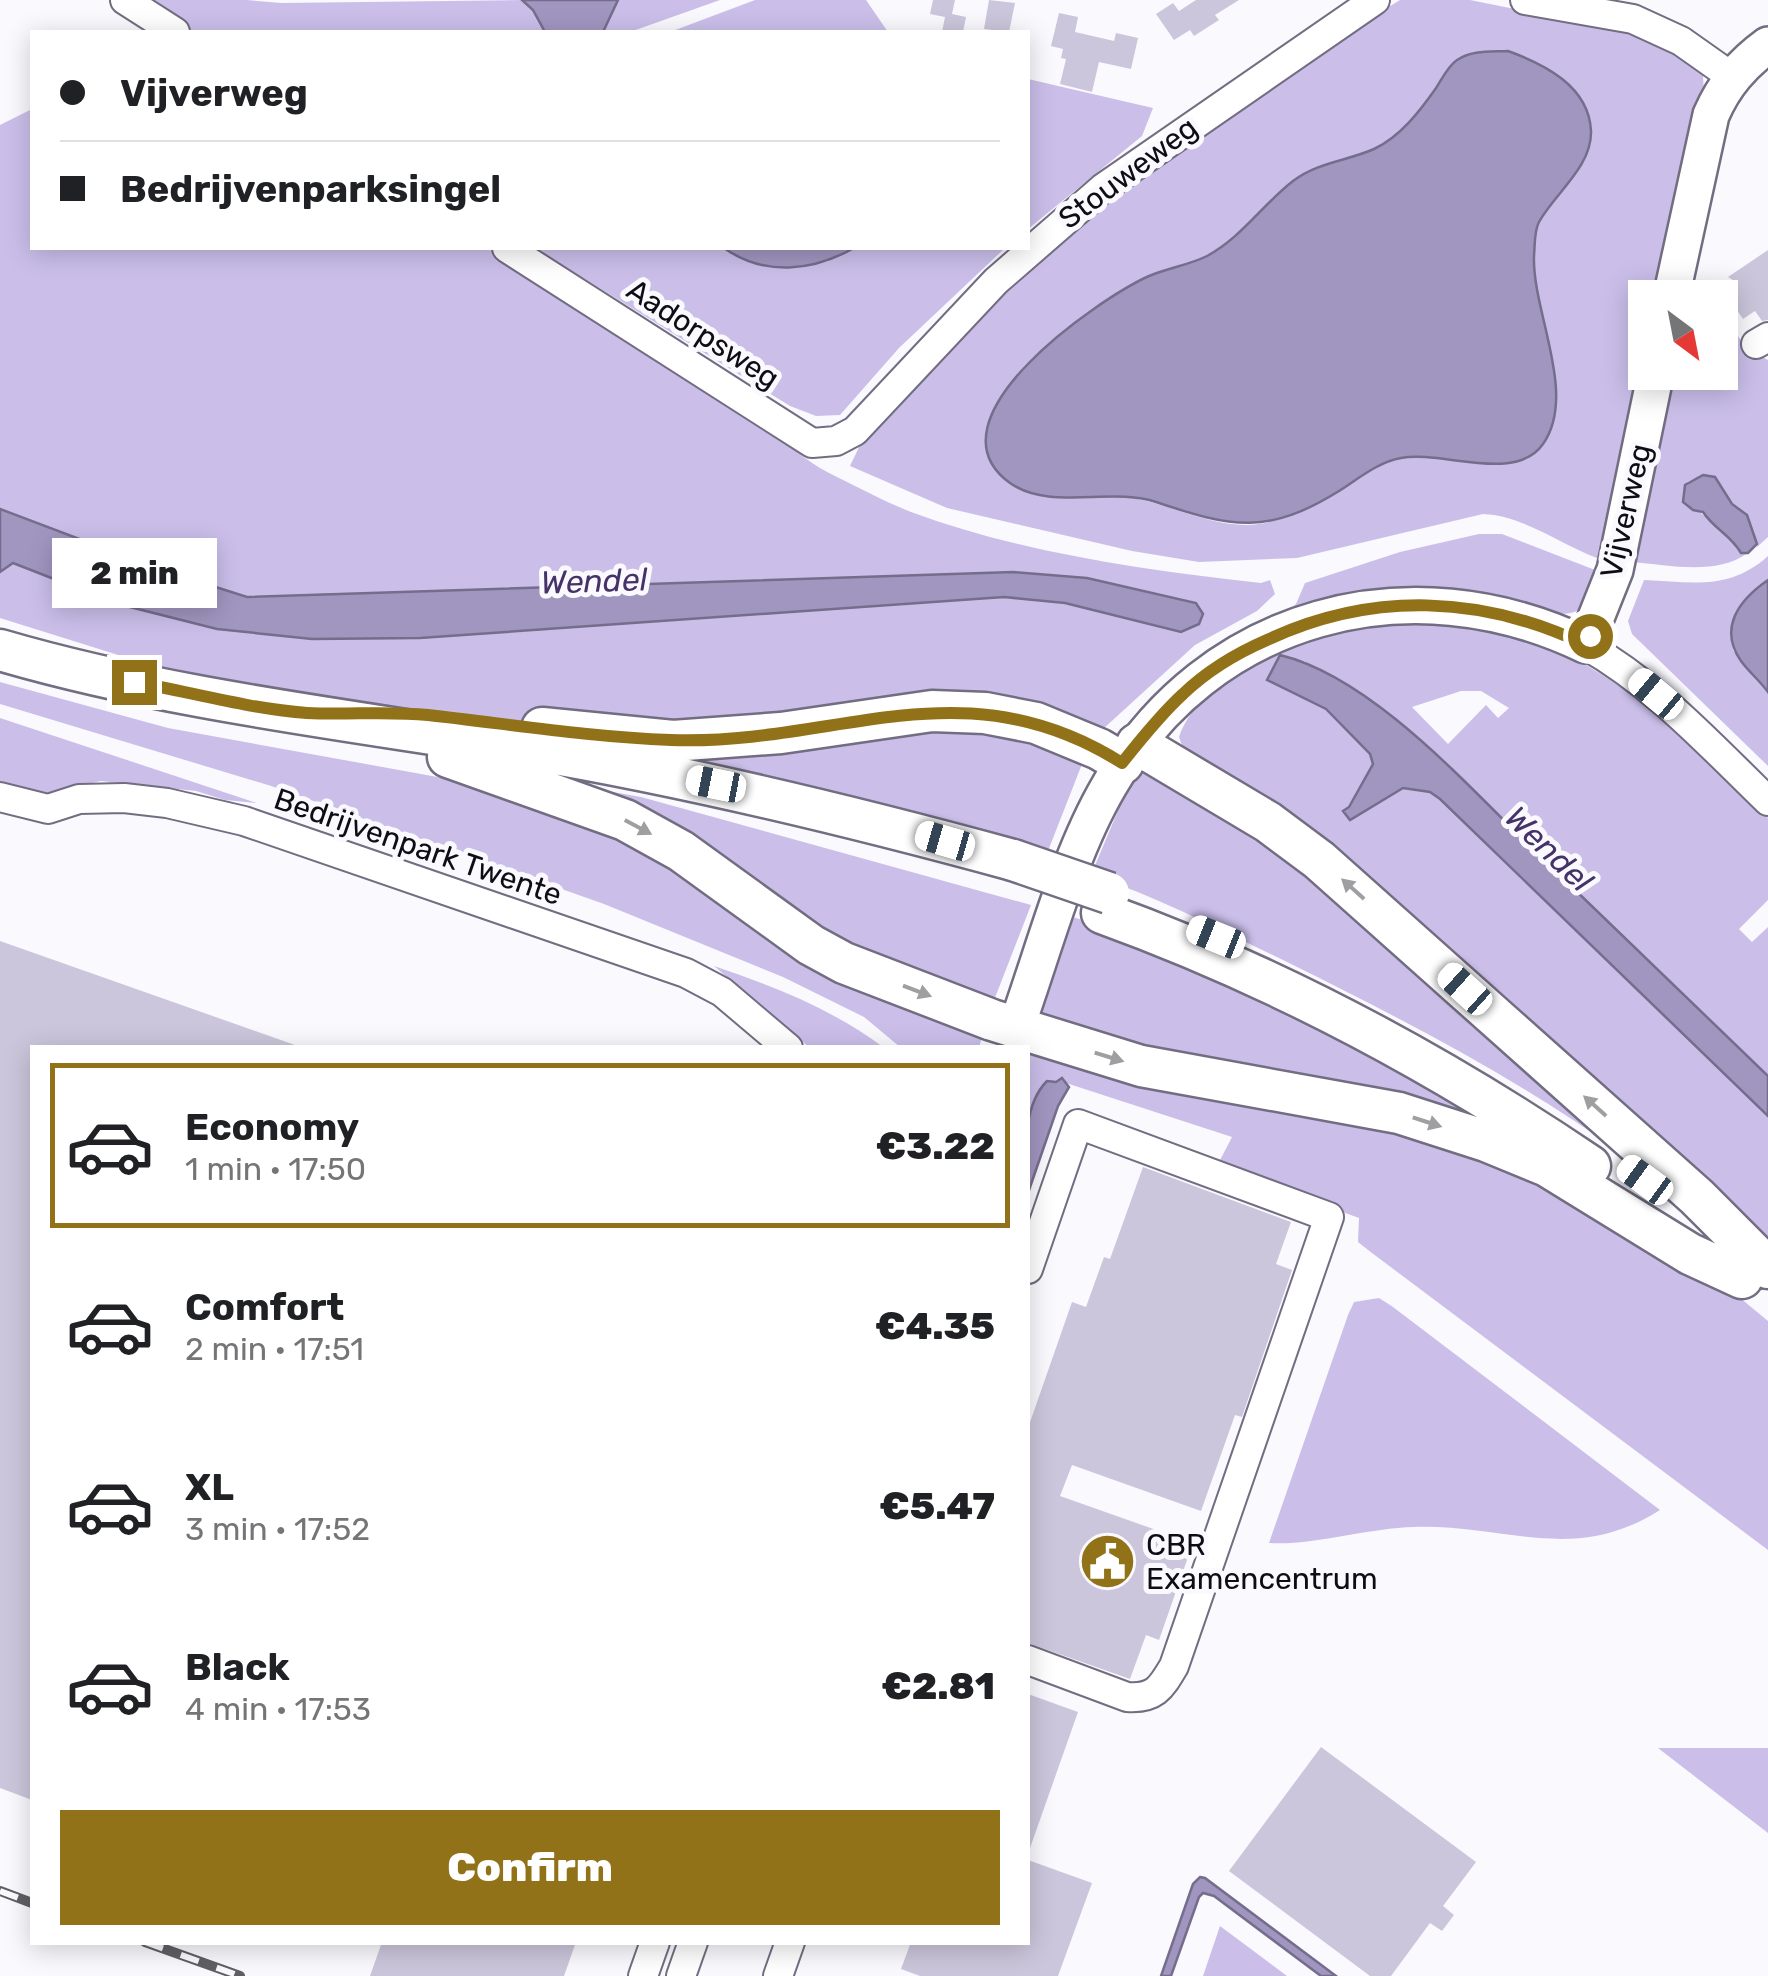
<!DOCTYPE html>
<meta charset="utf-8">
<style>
body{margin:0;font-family:Rubik,sans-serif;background:#f6f6f6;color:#202124;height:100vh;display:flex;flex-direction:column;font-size:38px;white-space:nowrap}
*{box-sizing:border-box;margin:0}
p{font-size:32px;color:#757577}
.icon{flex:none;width:55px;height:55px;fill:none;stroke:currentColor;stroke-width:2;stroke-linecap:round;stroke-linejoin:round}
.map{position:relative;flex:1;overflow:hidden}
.details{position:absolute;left:30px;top:1045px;width:1000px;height:900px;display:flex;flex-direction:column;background:#fff;border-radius:0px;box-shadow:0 5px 25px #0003}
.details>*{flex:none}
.banner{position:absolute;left:30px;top:30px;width:1000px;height:220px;border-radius:0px;box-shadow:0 5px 25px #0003;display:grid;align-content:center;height:220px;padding:0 30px;background:#fff}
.needle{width:65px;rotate:148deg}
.controls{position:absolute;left:1628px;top:280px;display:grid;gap:20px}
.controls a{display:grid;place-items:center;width:110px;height:110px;border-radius:0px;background:#fff;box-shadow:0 5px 25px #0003;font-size:50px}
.end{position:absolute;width:45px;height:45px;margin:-22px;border:12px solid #927219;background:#fff;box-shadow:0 0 0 5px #fff}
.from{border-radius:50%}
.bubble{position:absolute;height:70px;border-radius:0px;background:#fff;box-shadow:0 5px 25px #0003;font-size:32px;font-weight:800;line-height:70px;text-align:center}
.car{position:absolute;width:30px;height:60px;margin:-30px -15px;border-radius:12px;box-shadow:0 0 8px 2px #0007;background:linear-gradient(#fff 24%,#345 0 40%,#fff 0 76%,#345 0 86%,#fff 0)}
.banner b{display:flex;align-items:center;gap:35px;height:95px;font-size:38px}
.banner b+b{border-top:2px solid #e0e0e0}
.banner i{width:25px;height:25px;background:#202124}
ul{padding:18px 0 0;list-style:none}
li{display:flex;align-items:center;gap:30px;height:165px;margin:0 20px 15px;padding:0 10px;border:5px solid transparent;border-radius:0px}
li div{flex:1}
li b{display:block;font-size:38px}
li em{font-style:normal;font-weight:800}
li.active{border-color:#927219}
li>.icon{width:90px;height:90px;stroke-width:1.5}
.cta{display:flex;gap:20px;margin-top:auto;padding:20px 30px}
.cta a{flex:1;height:115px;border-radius:0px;background:#927219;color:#fff;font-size:40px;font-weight:800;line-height:115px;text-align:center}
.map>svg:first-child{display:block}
</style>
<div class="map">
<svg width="1768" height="1976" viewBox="0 0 1768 1976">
<rect width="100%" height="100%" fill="#faf9fe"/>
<path fill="#cbbfea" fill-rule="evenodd" d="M141 0H246L281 3 522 0 533 10 545 32H190Z
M618 0H720L630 32H603Z
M755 0H866L888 32H670Z
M1400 0H1470L1649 36 1693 62 1703 75 1704 95 1663 297 1645 298V372L1611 563C1567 550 1528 516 1483 514L1297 558 1199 562 1132 551 947 508 850 466 861 443 1027 267 1105 202 1356 27ZM1508 51 1582 163C1569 180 1545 206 1537 225 1517 276 1576 401 1545 441 1511 485 1448 450 1402 458 1377 462 1356 481 1335 493 1317 504 1293 515 1273 521 1221 537 1168 499 1117 496 1094 495 1046 501 1027 491 1015 485 995 457 986 446L992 414 1002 394 1026 364 1151 275 1205 257 1224 245 1243 231 1296 179 1374 149 1393 137 1412 120 1453 62 1474 52Z
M1028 79 1153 108 1142 136 1028 229Z
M32 109V248H487L751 414C778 433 799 458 829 473 856 486 883 501 911 512 1022 553 1144 570 1261 583L1270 580 1275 594 1257 611 1195 645 1103 729 1084 725 644 735 387 713 230 690 0 618V572L12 563 118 604 217 629 312 639 420 638 1004 597 1065 603 1181 632 1196 603 1087 578 1013 572 247 597 156 568 0 509V125Z
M535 248H724L735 255 826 262 854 248H1005L899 348 840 415 816 416 790 406Z
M1720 308 1745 347 1768 360V537L1757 547 1747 515 1732 504 1715 477 1703 475 1687 482 1698 511 1726 532 1741 553H1748C1715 576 1670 565 1632 562L1671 373 1720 372Z
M1479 534H1502L1608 575C1595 594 1587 613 1563 614 1464 593 1382 574 1284 613L1296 604 1305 583 1400 552Z
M1768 556V580L1754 590 1730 629 1733 650 1768 692V766L1632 634 1628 621 1644 580C1693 582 1729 591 1768 556Z
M1388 620 1444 621 1553 644 1645 702 1768 818V900L1739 929 1752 942 1768 927V1076L1411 732 1350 688 1304 661 1267 679 1326 709 1370 754 1373 764 1350 807V820L1403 788 1430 792 1440 799 1768 1116V1237L1183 748 1179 737C1195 687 1271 649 1319 633 1340 625 1365 624 1388 620ZM1461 691H1481L1509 708 1498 718 1486 705 1448 744 1412 707Z
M0 682 168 728 476 784 565 804 984 1031 979 1047H900L864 1017 783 977 604 904 271 786 0 704Z
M0 718 257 803 225 800 196 791 101 781 46 793 0 786Z
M985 726 1084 759 1046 856 696 760 777 753 873 735Z
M514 774 641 797 1031 905 991 1008 959 1000Z
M1143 774 1154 775 1251 822 1624 1155C1520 1080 1408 1022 1293 965 1226 933 1162 898 1091 875L1130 782Z
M1073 917 1105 927 1179 965 1277 1004 1546 1151 1144 1054 1037 1018Z
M714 966C775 987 832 1009 883 1047H809Z
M1038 1049 1425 1134 1529 1175 1739 1297 1768 1321V1550L1372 1253 1358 1242 1359 1218 1217 1166 1232 1137 1066 1083 1062 1078 1041 1087 1028 1124V1055Z
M1379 1298 1393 1307 1660 1510C1574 1565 1505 1524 1414 1527 1369 1528 1310 1546 1269 1543L1348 1315 1354 1302Z
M1658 1748H1768V1833Z
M1220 1926 1287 1976H1203Z"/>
<path fill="#a196c0" stroke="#756d8c" stroke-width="2.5" d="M522 0H618L603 32H545L533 10Z
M1508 51C1544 64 1589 86 1591 131 1592 167 1555 193 1539 222 1534 231 1535 245 1534 256 1532 312 1578 394 1543 444 1515 484 1442 450 1401 458 1378 462 1358 479 1339 491 1268 535 1233 528 1156 502 1111 487 1050 511 1010 483 922 420 1098 299 1149 276 1168 268 1189 265 1207 256 1242 237 1262 205 1293 181 1318 162 1347 161 1374 149 1400 137 1420 111 1436 88 1442 79 1448 66 1457 60 1472 50 1490 52 1508 51Z
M724 248H854C813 271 765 277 724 248Z
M1703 475 1715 477 1732 504 1747 515 1757 544 1748 553H1741C1730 534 1715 530 1703 512L1693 510 1683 502 1685 485Z
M0 509 156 568 247 597 1013 572 1087 578 1196 603 1203 614 1199 624 1181 632 1065 603 1004 597 420 638 312 639 217 629 118 604 13 563 0 572Z
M1768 580V692C1760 681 1749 672 1741 661 1718 628 1739 600 1768 580Z
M1280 655C1375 678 1473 792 1543 859 1618 931 1693 1003 1768 1076V1116L1440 799 1430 792 1403 788 1350 820 1343 811 1349 807 1373 764 1370 754 1326 709 1267 680Z
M1062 1078 1069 1087 1058 1106 1028 1193C1027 1158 1020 1108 1047 1081L1056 1082Z
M1200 1877 1205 1878 1336 1976H1321L1214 1896 1203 1893 1199 1897 1171 1976H1161L1193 1884Z"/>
<path fill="#ccc6dc" d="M933 0H955L952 14 966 17 963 32H942L945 17 930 14Z
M989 0 1015 3 1009 32 984 29Z
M1196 0H1239L1215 15 1219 20 1194 36 1190 30 1174 40 1156 14 1173 3 1179 11Z
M1059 13 1078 17 1075 32 1114 41 1116 33 1138 38 1131 69 1099 62 1092 92 1060 84 1066 59 1061 58 1063 49 1051 46Z
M1768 250V320L1762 321 1755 311 1743 319 1724 291 1736 282 1728 277Z
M0 941 295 1045 32 1048V1800L0 1788Z
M1143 1167 1291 1222 1276 1264 1292 1270 1242 1417 1235 1415 1201 1511 1072 1465 1060 1496 1193 1543 1159 1640 1146 1635 1130 1679 1028 1643V1428L1072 1302 1086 1307 1104 1257 1110 1259Z
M1028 1694 1078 1712 1030 1848H1028Z
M1321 1747 1476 1862 1443 1906 1454 1915 1442 1931 1430 1923 1391 1976H1370L1229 1871Z
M1028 1860 1092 1883 1058 1976H920L901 1969 911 1942H1028Z
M382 1942H576L564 1976H370Z"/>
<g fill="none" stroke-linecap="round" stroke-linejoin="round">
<defs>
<path id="minor" d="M125 0 175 32
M1525 0 1633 19 1681 41 1732 77
M507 248 812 443 836 441 855 431 996 281 1103 188 1375 0
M1756 344 1768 337
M1585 645C1656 685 1710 745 1768 801
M0 797 48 809 79 799 124 798 167 803 244 821 686 973 722 992 788 1048
M1028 1269 1078 1124 1329 1217 1174 1666C1161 1688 1155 1699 1127 1697L1028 1660
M643 1976 655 1942
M681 1976 693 1942
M778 1976 790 1942"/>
<path id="major" d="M1671 298 1711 115C1724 85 1742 64 1768 45
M1016 1028C1044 950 1068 856 1109 786 1208 613 1410 561 1585 645L1615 570 1656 372"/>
<path id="highway" d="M0 650C171 700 352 720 527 749 692 777 852 816 1013 860
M542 728 673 741 781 733 932 711 985 713 1036 723 1099 749 1123 763
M1137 744 1268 822 1319 860 1697 1197 1768 1268
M448 757 625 820 681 851 811 945 844 963 992 1020 1141 1066 1399 1113 1486 1141 1547 1166 1690 1254 1742 1278
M1102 913C1276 976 1438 1063 1590 1166"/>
</defs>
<use href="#minor" stroke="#726d81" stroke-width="32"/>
<use href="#major" stroke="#726d81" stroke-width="40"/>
<use href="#highway" stroke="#726d81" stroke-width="45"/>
<use href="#minor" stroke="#fff" stroke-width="28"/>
<use href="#major" stroke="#fff" stroke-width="35"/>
<use href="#highway" stroke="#fff" stroke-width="40"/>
<defs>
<path id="rail" d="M0 1891 32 1903
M145 1942 240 1976"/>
</defs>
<use href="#rail" stroke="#605f66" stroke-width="10"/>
<use href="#rail" stroke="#faf9fe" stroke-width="6" stroke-dasharray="19" stroke-linecap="butt"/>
<defs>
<path id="highway-bridge" d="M1013 860 1109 893"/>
</defs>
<use href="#highway-bridge" stroke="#726d81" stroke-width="45" stroke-linecap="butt"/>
<use href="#highway-bridge" stroke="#fff" stroke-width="40"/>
</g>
<defs><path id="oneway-solid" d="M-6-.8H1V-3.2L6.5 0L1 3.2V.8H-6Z" transform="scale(2.5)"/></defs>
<g fill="#9f9ea1">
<use href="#oneway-solid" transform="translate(638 827) rotate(28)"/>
<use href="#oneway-solid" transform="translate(1353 889) rotate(-138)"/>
<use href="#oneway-solid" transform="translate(917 991) rotate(21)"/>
<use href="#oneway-solid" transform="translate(1109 1057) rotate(17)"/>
<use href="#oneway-solid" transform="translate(1595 1106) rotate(-138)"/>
<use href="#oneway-solid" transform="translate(1427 1122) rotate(18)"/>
</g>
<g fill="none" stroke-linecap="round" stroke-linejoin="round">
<path stroke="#927219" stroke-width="12" d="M134 682C191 692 250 709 307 713 347 715 388 711 428 715 509 724 590 737 671 740 837 746 962 662 1122 763 1141 739 1161 714 1183 694 1207 671 1237 653 1267 640 1372 591 1482 595 1586 645L1590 636"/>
</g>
<defs>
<symbol id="civic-disc" viewBox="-11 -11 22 22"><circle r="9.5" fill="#927219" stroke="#faf9fe"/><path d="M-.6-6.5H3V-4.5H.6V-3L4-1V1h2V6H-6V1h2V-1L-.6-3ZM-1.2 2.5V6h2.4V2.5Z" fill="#fff"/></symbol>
</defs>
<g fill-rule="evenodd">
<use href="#civic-disc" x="1076" y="1530" width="63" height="63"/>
</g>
<g text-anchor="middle" stroke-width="10" stroke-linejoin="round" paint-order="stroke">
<g font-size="30" fill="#0e0c14" stroke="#faf9fe">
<text transform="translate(1128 173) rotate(-37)" y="10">Stouweweg</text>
<text transform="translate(703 334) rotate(33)" y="10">Aadorpsweg</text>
<text transform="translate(1626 511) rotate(-77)" y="10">Vijverweg</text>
<text transform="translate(418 847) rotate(19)" y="10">Bedrijvenpark Twente</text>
</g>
<g font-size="30" fill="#0e0c14" stroke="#faf9fe" text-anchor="start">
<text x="1146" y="1555">CBR<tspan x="1146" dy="34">Examencentrum</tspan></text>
</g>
<g font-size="32" font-style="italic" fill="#443268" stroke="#faf9fe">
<text transform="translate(594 581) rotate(-2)" y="11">Wendel</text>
<text transform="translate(1549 849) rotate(44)" y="11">Wendel</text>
</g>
</g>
</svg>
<div class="controls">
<a><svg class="needle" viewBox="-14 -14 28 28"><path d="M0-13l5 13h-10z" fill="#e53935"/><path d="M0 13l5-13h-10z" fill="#757577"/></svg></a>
</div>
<i class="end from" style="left:1590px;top:636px"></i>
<i class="end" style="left:134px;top:682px"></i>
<div class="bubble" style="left:52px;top:538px;width:165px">2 min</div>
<i class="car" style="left:1656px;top:694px;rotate:310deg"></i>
<i class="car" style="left:716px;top:784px;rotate:281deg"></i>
<i class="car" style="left:945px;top:841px;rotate:286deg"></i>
<i class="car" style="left:1216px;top:937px;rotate:292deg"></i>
<i class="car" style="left:1465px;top:989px;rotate:312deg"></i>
<i class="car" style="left:1645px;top:1180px;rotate:306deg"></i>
<div class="banner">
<b><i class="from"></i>Vijverweg</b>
<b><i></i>Bedrijvenparksingel</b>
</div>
<section class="details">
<ul>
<li class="active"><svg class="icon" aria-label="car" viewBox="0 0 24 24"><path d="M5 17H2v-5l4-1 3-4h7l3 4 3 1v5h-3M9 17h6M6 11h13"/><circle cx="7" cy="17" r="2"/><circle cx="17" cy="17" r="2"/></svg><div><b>Economy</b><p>1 min · 17:50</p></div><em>€3.22</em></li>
<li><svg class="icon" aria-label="car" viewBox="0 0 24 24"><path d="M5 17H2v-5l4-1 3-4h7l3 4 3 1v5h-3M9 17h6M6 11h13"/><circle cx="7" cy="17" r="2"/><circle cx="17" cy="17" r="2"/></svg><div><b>Comfort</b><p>2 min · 17:51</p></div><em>€4.35</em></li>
<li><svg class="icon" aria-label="car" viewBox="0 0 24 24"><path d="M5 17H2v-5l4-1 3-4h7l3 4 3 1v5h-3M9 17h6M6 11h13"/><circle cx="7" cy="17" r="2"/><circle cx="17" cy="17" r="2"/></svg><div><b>XL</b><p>3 min · 17:52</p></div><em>€5.47</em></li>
<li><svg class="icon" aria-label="car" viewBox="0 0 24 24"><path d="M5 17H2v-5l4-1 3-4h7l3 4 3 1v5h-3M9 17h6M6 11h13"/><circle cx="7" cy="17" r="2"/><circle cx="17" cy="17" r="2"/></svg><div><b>Black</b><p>4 min · 17:53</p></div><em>€2.81</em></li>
</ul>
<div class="cta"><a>Confirm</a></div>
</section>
</div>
